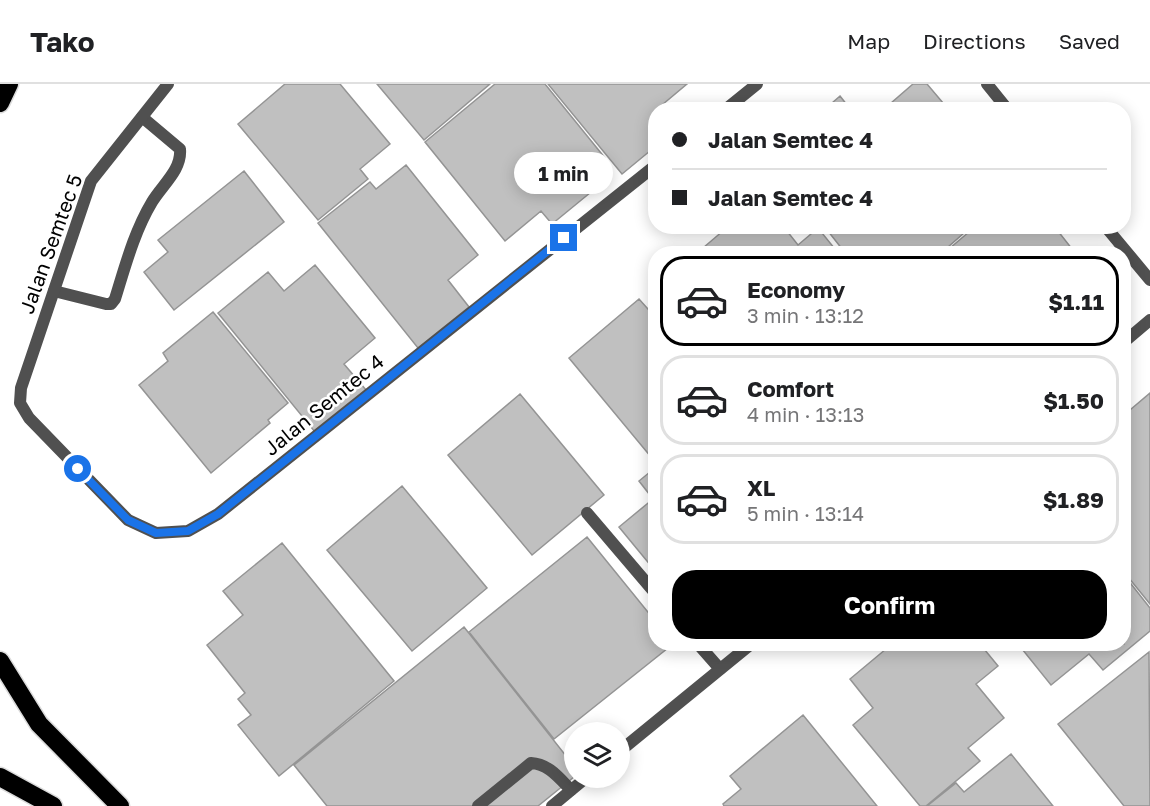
<!DOCTYPE html>
<meta charset="utf-8">
<style>
body{margin:0;font-family:"Golos Text",sans-serif;background:#f6f6f6;color:#202124;height:100vh;display:flex;flex-direction:column;font-size:22px;white-space:nowrap}
*{box-sizing:border-box;margin:0}
p{font-size:20px;color:#757577}
.icon{flex:none;width:33px;height:33px;fill:none;stroke:currentColor;stroke-width:2;stroke-linecap:round;stroke-linejoin:round}
.map{position:relative;flex:1;overflow:hidden}
.drawer{position:absolute;left:648px;top:162px;width:483px;height:405px;display:flex;flex-direction:column;background:#fff;border-radius:24px;box-shadow:0 3px 15px #0003}
.drawer>*{flex:none}
.hud{position:absolute;left:648px;top:18px;width:483px;height:132px;border-radius:24px;box-shadow:0 3px 15px #0003;display:grid;align-content:center;height:132px;padding:0 24px;background:#fff}
.fabs{position:absolute;left:564px;top:638px;display:grid;gap:12px}
.fabs a{display:grid;place-items:center;width:66px;height:66px;border-radius:50%;background:#fff;box-shadow:0 3px 15px #0003;font-size:30px}
.end{position:absolute;width:27px;height:27px;margin:-14px;border:8px solid #1a73e8;background:#fff;box-shadow:0 0 0 3px #fff}
.from{border-radius:50%}
.bubble{position:absolute;height:42px;border-radius:21px;background:#fff;box-shadow:0 3px 15px #0003;font-size:20px;font-weight:700;line-height:42px;text-align:center}
.hud b{display:flex;align-items:center;gap:21px;height:57px;font-size:22px}
.hud b+b{border-top:2px solid #e0e0e0}
.hud i{width:15px;height:15px;background:#202124}
ul{padding:10px 0 0;list-style:none}
li{display:flex;align-items:center;gap:18px;height:90px;margin:0 12px 9px;padding:0 12px;border:3px solid #e0e0e0;border-radius:24px}
li div{flex:1}
li b{display:block;font-size:22px}
li em{font-style:normal;font-weight:700}
li.selected{border-color:#000}
li>.icon{width:54px;height:54px;stroke-width:1.5}
.primary-button{display:flex;gap:12px;margin-top:auto;padding:12px 24px}
.primary-button a{flex:1;height:69px;border-radius:24px;background:#000;color:#fff;font-size:24px;font-weight:700;line-height:69px;text-align:center}
header{display:flex;align-items:center;gap:36px;box-sizing:border-box;height:84px;padding:0 30px;background:#fff;border-bottom:2px solid #e0e0e0}
header strong{font-size:28px}
nav{display:flex;gap:33px;margin-inline-start:auto;font-size:21px}
.map>svg:first-child{display:block}
</style>
<header>
<strong>Tako</strong>
<nav><a>Map</a><a>Directions</a><a>Saved</a></nav>
</header>
<div class="map">
<svg width="1150" height="722" viewBox="0 0 1150 722">
<rect width="100%" height="100%" fill="#fff"/>
<path fill="#c0c0c0" stroke="#949494" stroke-width="1.5" d="M285 0H340L390 60 360 85 368 95 318 136 238 40Z
M377 0H490L424 56Z
M495 0H545L605 74 585 90 596 104 552 140 541 127 505 157 425 58Z
M548 0H687L656 26V62L622 90Z
M913 0H927L949 26H883Z
M840 12 851 26H824Z
M406 81 478 171 448 196 469 223 418 264 318 139 370 98 376 105Z
M244 87 284 138 174 226 144 188 168 168 158 156Z
M721 142H783L798 161 818 144 839 170H696L724 146Z
M824 142H972L940 170H846Z
M976 142H1054L1076 170H943Z
M315 181 375 254 344 280 366 306 315 348 218 229 268 188 284 207Z
M639 215 656 234V369L651 373 569 274Z
M213 228 288 319 268 336 270 339 211 389 139 301 168 277 163 269Z
M1150 309V520L1124 488V331Z
M520 310 604 411 532 471 448 371Z
M656 383V488L619 443 653 415 639 397Z
M402 402 487 504 412 567 327 466Z
M587 453 656 538V560H673L554 655 469 548Z
M282 459 394 597 279 692 238 641 251 631 238 615 245 609 207 561 243 531 223 507Z
M1124 491 1150 524V547L1103 586 1089 570 1051 601 1018 560H1124Z
M464 543 574 682V693L538 722H327L294 681Z
M892 560H943L947 565 954 560H980L998 582 976 600 1004 634 968 664 980 677 926 722H920L853 641 873 624 850 595Z
M1149 568 1150 722H1124L1058 640Z
M803 631 877 722H724L723 720 741 705 730 692Z
M1011 670 1053 722H927L956 699 964 708Z"/>
<g fill="none" stroke-linecap="round" stroke-linejoin="round">
<defs>
<path id="highway" d="M0 19 9 0
M0 577 39 640 120 722
M0 693 53 722"/>
</defs>
<use href="#highway" stroke="#dbdbdb" stroke-width="21"/>
<path stroke="#505050" stroke-width="12" d="M54 207 106 220H111L115 215C125 183 134 148 152 118 162 101 182 86 180 65L142 33
M587 429 656 510
M698 560 720 585
M478 722 531 679C549 680 559 694 571 706"/>
<path stroke="#505050" stroke-width="12" d="M168 0 91 97 21 304 20 319 29 334 128 436 156 449 188 447 218 430 656 81
M987 0 1008 26
M725 26 757 0
M1105 142 1150 196
M1124 258 1150 236
M620 667 751 560
M552 722 587 693"/>
<use href="#highway" stroke="#000" stroke-width="18"/>
</g>
<g fill="none" stroke-linecap="round" stroke-linejoin="round">
<path stroke="#1a73e8" stroke-width="8" d="M78 385 128 436 156 449 188 447 218 430 564 154"/>
</g>
<g text-anchor="middle" stroke-width="5" stroke-linejoin="round" paint-order="stroke">
<g font-size="20" fill="#000" stroke="#fff">
<text transform="translate(51 160) rotate(-70)" y="7">Jalan Semtec 5</text>
<text transform="translate(324 321) rotate(-39)" y="7">Jalan Semtec 4</text>
</g>
</g>
</svg>
<div class="fabs">
<a><svg class="icon" aria-label="layers" viewBox="0 0 24 24"><path d="M12 4l9 5-9 5-9-5zM3 14l9 5 9-5"/></svg></a>
</div>
<i class="end from" style="left:78px;top:385px"></i>
<i class="end" style="left:564px;top:154px"></i>
<div class="bubble" style="left:514px;top:68px;width:99px">1 min</div>
<div class="hud">
<b><i class="from"></i>Jalan Semtec 4</b>
<b><i></i>Jalan Semtec 4</b>
</div>
<section class="drawer">
<ul>
<li class="selected"><svg class="icon" aria-label="car" viewBox="0 0 24 24"><path d="M5 17H2v-5l4-1 3-4h7l3 4 3 1v5h-3M9 17h6M6 11h13"/><circle cx="7" cy="17" r="2"/><circle cx="17" cy="17" r="2"/></svg><div><b>Economy</b><p>3 min · 13:12</p></div><em>$1.11</em></li>
<li><svg class="icon" aria-label="car" viewBox="0 0 24 24"><path d="M5 17H2v-5l4-1 3-4h7l3 4 3 1v5h-3M9 17h6M6 11h13"/><circle cx="7" cy="17" r="2"/><circle cx="17" cy="17" r="2"/></svg><div><b>Comfort</b><p>4 min · 13:13</p></div><em>$1.50</em></li>
<li><svg class="icon" aria-label="car" viewBox="0 0 24 24"><path d="M5 17H2v-5l4-1 3-4h7l3 4 3 1v5h-3M9 17h6M6 11h13"/><circle cx="7" cy="17" r="2"/><circle cx="17" cy="17" r="2"/></svg><div><b>XL</b><p>5 min · 13:14</p></div><em>$1.89</em></li>
</ul>
<div class="primary-button"><a>Confirm</a></div>
</section>
</div>
